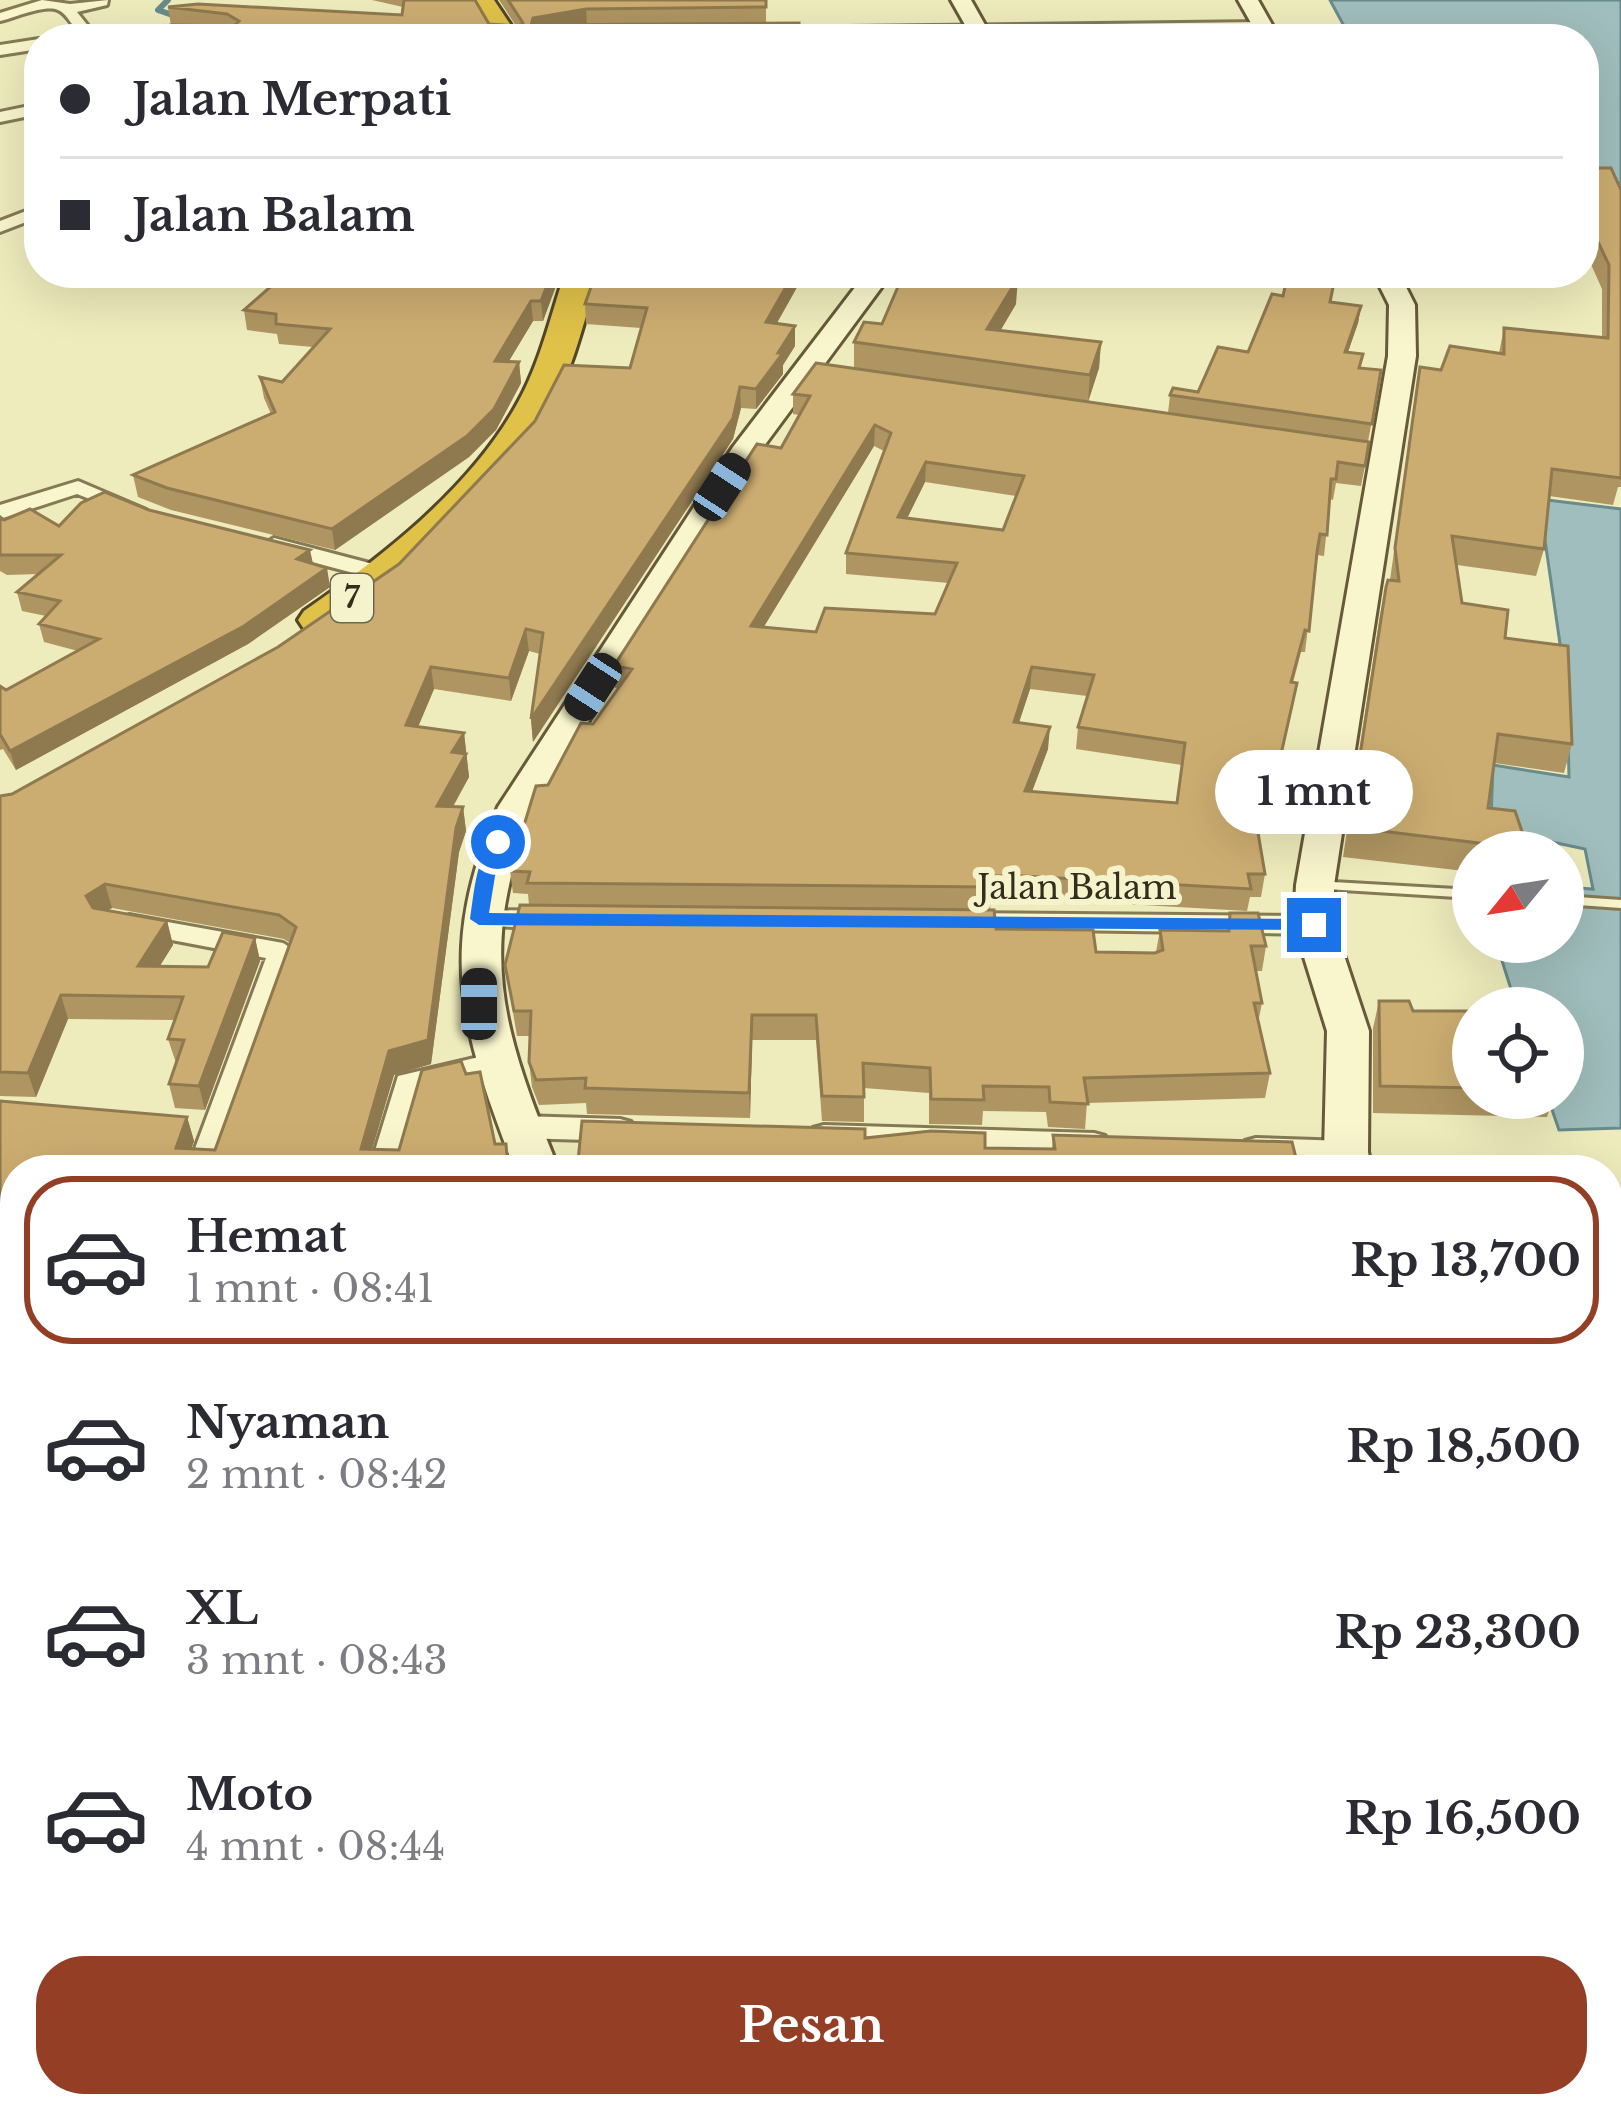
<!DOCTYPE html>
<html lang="id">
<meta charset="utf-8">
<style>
body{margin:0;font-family:"Libre Baskerville",serif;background:#f7f7f7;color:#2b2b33;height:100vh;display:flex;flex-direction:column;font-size:45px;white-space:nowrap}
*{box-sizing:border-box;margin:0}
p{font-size:39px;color:#7c7c81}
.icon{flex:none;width:66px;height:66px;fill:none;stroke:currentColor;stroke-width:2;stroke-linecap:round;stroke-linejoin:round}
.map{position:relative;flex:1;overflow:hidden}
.details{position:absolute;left:0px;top:1155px;width:1623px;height:963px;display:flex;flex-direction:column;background:#fff;border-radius:48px 48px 0 0;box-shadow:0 12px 48px #0002}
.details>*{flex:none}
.guide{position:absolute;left:24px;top:24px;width:1575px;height:264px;border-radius:48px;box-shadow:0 12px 48px #0002;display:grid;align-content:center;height:264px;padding:0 36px;background:#fff}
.needle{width:78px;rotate:240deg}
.controls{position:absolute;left:1452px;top:831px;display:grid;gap:24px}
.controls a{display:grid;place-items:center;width:132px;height:132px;border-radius:50%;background:#fff;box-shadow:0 12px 48px #0002;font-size:60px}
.end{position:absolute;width:54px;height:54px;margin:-27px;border:15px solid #1a73e8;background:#fff;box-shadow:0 0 0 6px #fff}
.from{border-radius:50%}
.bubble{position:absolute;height:84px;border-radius:42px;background:#fff;box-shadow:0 12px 48px #0002;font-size:39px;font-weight:700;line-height:84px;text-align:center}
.car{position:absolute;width:36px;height:72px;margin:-36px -18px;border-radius:15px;box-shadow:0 0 9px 3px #0007;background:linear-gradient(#222 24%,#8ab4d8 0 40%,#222 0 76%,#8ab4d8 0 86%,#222 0)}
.guide b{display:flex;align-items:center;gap:42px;height:114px;font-size:45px}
.guide b+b{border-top:3px solid #e1e1e2}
.guide i{width:30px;height:30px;background:#2b2b33}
ul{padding:21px 0 0;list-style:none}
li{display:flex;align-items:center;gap:36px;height:168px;margin:0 24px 18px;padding:0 12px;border:6px solid transparent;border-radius:48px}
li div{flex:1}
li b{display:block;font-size:45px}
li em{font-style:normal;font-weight:700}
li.selected{border-color:#943f25}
li>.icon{width:108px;height:108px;stroke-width:1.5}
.primary-button{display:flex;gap:24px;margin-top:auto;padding:24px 36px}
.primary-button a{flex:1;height:138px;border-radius:48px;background:#943f25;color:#fff;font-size:48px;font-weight:700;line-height:138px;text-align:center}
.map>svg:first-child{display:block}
</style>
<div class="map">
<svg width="1621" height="2117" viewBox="0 0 1621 2117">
<rect width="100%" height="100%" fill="#eeebbc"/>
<path fill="#b6cb90" d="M15 1754V2103H822L840 2117H0V1777L7 1758Z"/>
<path fill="#a0bebd" stroke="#688b8b" stroke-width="3" d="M1330 0H1621V184H1595L1584 171V39H1351Z
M1539 499 1621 509V1128L1559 1130 1548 1098H1563V1008H1517L1497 945 1563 942V887L1593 889 1585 849 1514 834 1491 819 1493 765 1569 777 1567 692Z"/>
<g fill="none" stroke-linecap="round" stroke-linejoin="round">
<path stroke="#688b8b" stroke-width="6" d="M168 0 158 10 181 18"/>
<defs>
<path id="lane" d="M1315 881 1473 890V898L1310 888 1308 885 1310 882Z
M1563 896 1621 900V908L1563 904Z"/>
<path id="street" d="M42 0 70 4 108 0 107 5 77 12 89 27 230 35 237 39 86 35C71 30 70 15 58 10 45 4 14 18 0 21V13Z
M1263 22 1268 29 758 36 751 32 758 28Z
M39 39V49L0 55V45Z
M39 104V114L0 122V112Z
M39 206V217L0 232V221Z
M1336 273H1390L1397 278 1388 284Z
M78 481 146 510 135 517 77 494 0 519V505Z
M274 538 392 569 395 574 384 581 266 550 263 545Z
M479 910 558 911 572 920 558 929 469 925 465 919Z
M954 913 1314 916 1328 925 1314 934 944 928 940 922 944 916Z
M129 915 283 943 297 952 219 1170H187L266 958 119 930 115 924Z
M496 1053 507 1056 511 1063 507 1070 422 1090 401 1170H369L398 1076Z
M520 1116 620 1119 631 1122 636 1130 631 1138 620 1141 520 1138 509 1135 504 1127 509 1119Z
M824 1125 1094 1133 1105 1136 1110 1144 1105 1152 1094 1155 824 1147 813 1144 808 1136 813 1128Z
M1256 1138 1346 1141 1357 1144 1362 1152 1357 1160 1346 1163 1256 1160 1245 1157 1240 1149 1245 1141Z
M0 1369 15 1370V1398L0 1397Z"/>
<path id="secondary" d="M951 0H971L993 39H973Z
M1238 0H1258L1280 39H1260Z
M866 273H892L761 450 534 807C475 952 503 1031 559 1170H515C461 1030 436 951 498 807L733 447Z
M1373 273H1399L1415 305 1416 356 1334 885V925L1369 1031 1368 1152 1372 1170H1328L1324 1152 1327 1031 1294 925 1296 885 1388 356 1389 305Z
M1608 1830 1621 1835V1914L1608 1909Z
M1000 2103H1069L1075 2117H1006Z"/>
<path id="highway" d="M468 0H494L520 39H494Z
M565 273H599C585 316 575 363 554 403 524 462 392 607 331 630 321 633 314 631 304 629L298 620 304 611C382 557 470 489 517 404 540 364 550 317 565 273Z"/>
</defs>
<use href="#lane" stroke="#857a55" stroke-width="6"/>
<use href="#street" stroke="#857a55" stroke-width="6"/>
<use href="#secondary" stroke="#665a39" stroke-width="6"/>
<use href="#highway" stroke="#52462a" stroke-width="6"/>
<use href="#lane" fill="#f9f6ce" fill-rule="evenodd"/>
<use href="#street" fill="#f9f6ce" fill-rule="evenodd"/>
<use href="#secondary" fill="#f9f6ce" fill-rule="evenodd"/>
<use href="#highway" fill="#e0c249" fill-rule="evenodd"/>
</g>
<path fill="#af9561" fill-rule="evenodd" d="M372 0H475L489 24 516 26 499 0H766V23L799 35 173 38 168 7 402 15 403 7Z
M1584 153 1594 168 1621 190V487H1618L1613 505 1549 496 1544 549 1536 576 1457 565 1462 603 1505 638 1572 744 1564 773 1494 763 1488 808 1529 852H1473V872L1343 857 1380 615 1386 587 1390 580 1420 367 1441 370 1499 353 1504 328 1602 338V289L1586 253H1584Z
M596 273H805L777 323 795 326V346L783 365V374L756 409 741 408 733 439 533 742 531 719 540 654 529 651 511 701 434 689 418 727 464 733 469 777 453 807H463L466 831 459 852 431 1064 394 1075 372 1149 399 1150 422 1070 461 1061 466 1074 480 1072 495 1144H506L509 1170H15V1557L6 1588H0V1402L12 1365H0V1101L187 1117 194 1141 191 1149 215 1150 290 943 284 939 112 908 107 910 167 921 173 945 159 966 208 967 223 932 255 938 260 961 205 1110 175 1108 169 1084 176 1063 168 1039 175 1020 68 1019 36 1097 0 1096V796L12 794 278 647 399 564 535 421 564 365 630 368 641 328 586 324 585 304Z
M560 275 543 321H533L508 362H519L521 383 496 430 469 457 335 550 171 510 138 497 133 475 271 414 264 398 260 377 282 382 313 347 279 344 277 334 247 330 244 310 304 280Z
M1331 302 1361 306 1358 323 1348 352 1361 368 1381 370 1368 442 1168 413 1170 395 1198 392 1248 352Z
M1016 304 1000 331 1101 342 1099 368 1088 402 854 368V342L882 324Z
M793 394 1365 466 1361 486 1336 483 1333 500 1330 499 1324 556 1317 555 1305 652H1301L1293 683V705L1267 821H1263L1259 839 1265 874 1261 897H1250L1247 911 1021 898 991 899 990 909 637 907 996 929 1096 952H1156L1160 930 1227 931 1230 913 1266 946 1262 971H1256L1262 1003 1258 1023 1270 1073 1265 1098 1087 1103 1085 1129 1048 1127 1046 1112 983 1111 982 1125 929 1124V1093L864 1088V1122L822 1121 816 1040H752L750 1118 587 1114 586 1103 539 1105 532 1087 529 1062 530 1036H517L505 965 529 905 528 894 513 893 510 871 548 785 618 688H615L614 666 781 448 799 415 793 414ZM874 446 884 451 846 553V574L949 583 935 614 816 632 763 627ZM925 482 1016 496 1003 530 907 518ZM1030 689 1087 696 1078 727 1076 749 1182 765 1177 803 1032 791 1048 749 1019 722Z
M149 510 313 564 330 587 248 644 16 770 3 749 0 750V686L6 690 78 651 44 642 39 624 46 616 22 611 17 592 39 574 7 575 0 571V517L4 520 59 526Z
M1379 1001 1413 1011H1473V1098H1553L1547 1117 1373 1113V1028Z
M1053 1135 1299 1170H579L578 1161 865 1138 985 1148 1052 1149Z
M1608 1430 1615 1444 1608 1460Z
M1621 1612V1831L1615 1828 1608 1813V1614Z
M864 2103H971L995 2117H872Z
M1116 2103H1608L1621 2117H1121Z"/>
<path fill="#8f794f" d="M586 9 587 26 531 25 533 18Z
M552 273H559L560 275 543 321 541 301Z
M794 273H805L766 342V322Z
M1018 278 1016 304 986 355 987 329Z
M531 301 533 321 497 381 495 361Z
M1361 306 1358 323 1342 369 1345 352Z
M795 326V346L783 365V374L756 409V389Z
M1101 342 1099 368 1088 402 1090 375Z
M519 362 521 383 496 430 469 457 335 550 332 529Z
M740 387 741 408 733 439 533 742 531 719Z
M875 425 874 446 751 648V626Z
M926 462 925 482 898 537V517Z
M310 550 314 568 297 559Z
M327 568 330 587 248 644 16 770 10 751Z
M526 629 529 651 511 701 509 678Z
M431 667 434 689 409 748 406 725Z
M1032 667 1030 689 1012 744 1014 722Z
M1050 727 1048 749 1024 813 1025 791Z
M464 733 469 777 440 829 437 806 452 752Z
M463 807 466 831 459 852 431 1064 394 1075 366 1170 361 1149Z
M105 884 112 908 93 920 86 896Z
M167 921 173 945 145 990 138 966Z
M255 938 260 961 205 1110 199 1086Z
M61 995 68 1019 36 1097 28 1073Z
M752 1015V1040L750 1118 749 1093Z
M187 1117 194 1141 184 1170 176 1148Z
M8 1523 15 1539V1557L6 1588 0 1573V1550Z
M15 1664V1686L0 1692V1671Z"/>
<path fill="#ccad71" stroke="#8f794f" stroke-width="3" fill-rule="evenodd" d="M404 0H475L489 24 519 26 523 23 508 0H766V7L586 9 533 18 531 25 799 23V35L840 36V39H170L173 38 171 25 234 26 239 21 227 14 168 7 198 4 402 15Z
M1584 153 1594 168H1611L1621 190V478L1552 469 1544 549 1452 536 1462 603 1508 610 1505 638 1568 646 1572 744 1498 734 1488 808 1515 811 1529 852H1489L1486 844 1349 827 1386 587 1388 580 1399 581 1395 548 1420 367 1441 370 1450 346 1504 354V328L1608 338 1609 265 1592 229H1584Z
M311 273H552L541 301H531L495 361 519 362 494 409 467 436 332 529 167 488 133 475 275 412 260 377 282 382 330 329 276 324V314L244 310 277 281 304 280Z
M596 273H794L766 322 795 326 778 353H783L756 389 740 387 733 418 531 719 543 633 526 629 509 678 431 667 406 725 464 733 452 752 466 754 437 806 463 807 456 828 428 1040 389 1051 361 1149 399 1150 422 1070 461 1061 466 1074 480 1072 495 1144H506L508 1170H15V1522L8 1523 0 1550V1402L10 1374 15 1346 6 1342 0 1341V1101L187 1117 176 1148 215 1150 296 927 279 915 105 884 86 896 93 908 167 921 138 966 208 967 223 932 255 938 199 1086 169 1084 184 1040 168 1039 183 997 61 995 28 1073 0 1072V796L12 794 278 647 399 564 535 421 564 365 630 368 647 308 585 304Z
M960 273H979L1018 278 987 329 1101 342 1090 375 854 342 864 322 882 324 903 275 956 278Z
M1288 273H1336L1330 302 1361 306 1345 352 1363 354 1359 368 1381 370 1372 424 1170 395 1173 388 1198 392 1218 347 1248 352 1272 294 1283 296Z
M816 363 1369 442 1365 466 1338 462 1336 479H1331L1327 535 1320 534 1317 552 1309 631 1305 630 1291 682 1297 683 1271 799 1264 798 1263 816 1255 815 1265 874H1248L1251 889 1023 876H990L991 887 527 883 530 872 510 871 536 786 548 785 581 723 593 724 632 669 614 666 757 444 781 448 810 396 793 394ZM875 425 891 433 846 553 957 563 935 614 825 608 816 632 751 626ZM926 462 1024 476 1003 530 898 517ZM1032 667 1094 675 1078 727 1185 743 1177 803 1025 791 1050 727 1014 722Z
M105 492 149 510 310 550 297 559 327 568 244 626 10 751 0 734V686L6 690 99 639 39 624 60 601 17 592 61 555H0V517L4 520 30 509 59 526 81 503Z
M520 905 994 910 996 929 1093 930 1096 952 1155 953 1163 950 1160 930 1229 931 1230 913H1258L1266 946H1251L1262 1003H1254L1270 1073 1084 1078 1088 1104 1050 1102 1049 1087 983 1086 984 1100 931 1099 930 1068 863 1063 864 1097 822 1096 816 1015H752L749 1093 585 1088 586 1078 536 1080 529 1062 531 1011H514L505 965Z
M1379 1001H1409L1413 1011H1473V1088L1380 1086Z
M582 1121 865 1129V1138L931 1131 985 1133V1148L1055 1149 1053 1135 1292 1142 1299 1170H612L613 1161H578Z
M1608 1430 1615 1444 1608 1445Z
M1621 1612V1787L1608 1758V1614Z
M15 1636V1664L0 1671V1640Z
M1620 2037 1621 2117H1134L1129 2103H1608V2039Z
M877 2103H971L972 2105 976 2103H986L995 2117H885Z"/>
<path fill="#1a73e8" d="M498 837 507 842 495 876 489 913 1314 919 1323 925 1314 930 479 925 470 919C474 895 476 850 498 837Z"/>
<g text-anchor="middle" stroke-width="12" stroke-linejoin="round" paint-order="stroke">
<rect fill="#f5f3cb" stroke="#6e6850" stroke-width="3" x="331" y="574" width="42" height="48" rx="9"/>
<g font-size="30" font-weight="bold" fill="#342d1b">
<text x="352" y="608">7</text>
</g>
<g font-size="33" fill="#342d1b" stroke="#f5f3cb">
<text x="1077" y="899">Jalan Balam</text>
</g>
</g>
</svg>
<div class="controls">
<a><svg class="needle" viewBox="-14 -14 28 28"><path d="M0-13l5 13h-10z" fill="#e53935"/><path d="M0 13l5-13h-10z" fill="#7c7c81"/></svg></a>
<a><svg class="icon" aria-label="locate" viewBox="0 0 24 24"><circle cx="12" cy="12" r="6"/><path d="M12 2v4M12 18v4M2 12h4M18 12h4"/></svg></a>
</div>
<i class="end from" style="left:498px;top:842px"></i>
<i class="end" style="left:1314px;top:925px"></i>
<div class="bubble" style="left:1215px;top:750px;width:198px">1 mnt</div>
<i class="car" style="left:722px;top:487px;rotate:33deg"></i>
<i class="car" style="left:593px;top:687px;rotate:213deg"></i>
<i class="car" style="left:479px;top:1004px;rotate:0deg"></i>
<div class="guide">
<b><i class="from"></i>Jalan Merpati</b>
<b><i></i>Jalan Balam</b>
</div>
<section class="details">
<ul>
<li class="selected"><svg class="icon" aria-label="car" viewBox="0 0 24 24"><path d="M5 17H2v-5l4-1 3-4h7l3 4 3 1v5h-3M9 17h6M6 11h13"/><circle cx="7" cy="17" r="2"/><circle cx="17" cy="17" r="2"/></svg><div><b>Hemat</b><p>1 mnt · 08:41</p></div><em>Rp 13,700</em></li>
<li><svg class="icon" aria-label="car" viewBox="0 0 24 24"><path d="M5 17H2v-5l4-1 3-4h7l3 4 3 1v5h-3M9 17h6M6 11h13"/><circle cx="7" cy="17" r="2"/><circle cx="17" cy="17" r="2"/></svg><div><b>Nyaman</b><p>2 mnt · 08:42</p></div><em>Rp 18,500</em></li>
<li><svg class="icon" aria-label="car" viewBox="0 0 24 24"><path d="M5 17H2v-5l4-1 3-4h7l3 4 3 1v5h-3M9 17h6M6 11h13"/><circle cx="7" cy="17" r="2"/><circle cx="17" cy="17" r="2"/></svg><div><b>XL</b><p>3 mnt · 08:43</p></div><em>Rp 23,300</em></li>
<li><svg class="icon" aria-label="car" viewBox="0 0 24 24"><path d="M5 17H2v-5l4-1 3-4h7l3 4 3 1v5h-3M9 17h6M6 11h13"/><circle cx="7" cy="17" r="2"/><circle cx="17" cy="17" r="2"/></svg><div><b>Moto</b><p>4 mnt · 08:44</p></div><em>Rp 16,500</em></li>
</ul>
<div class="primary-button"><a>Pesan</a></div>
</section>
</div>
